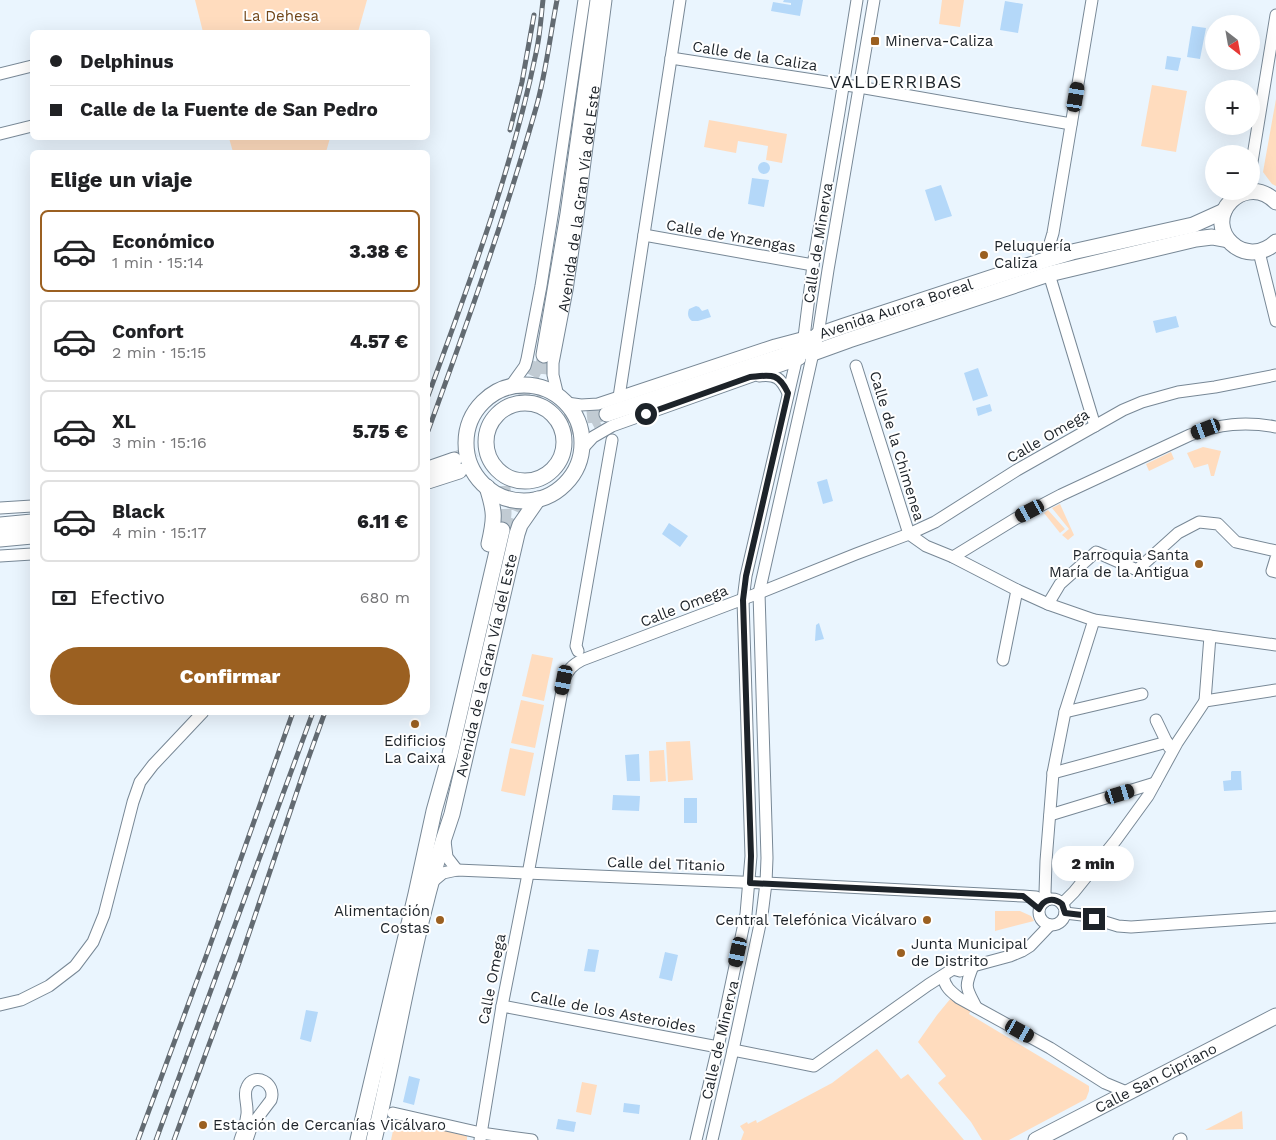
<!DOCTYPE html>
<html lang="es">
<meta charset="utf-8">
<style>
body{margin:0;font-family:"Work Sans",sans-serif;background:#f6f6f6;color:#202124;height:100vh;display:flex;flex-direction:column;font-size:19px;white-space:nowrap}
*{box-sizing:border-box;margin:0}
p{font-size:16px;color:#757577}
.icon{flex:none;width:28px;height:28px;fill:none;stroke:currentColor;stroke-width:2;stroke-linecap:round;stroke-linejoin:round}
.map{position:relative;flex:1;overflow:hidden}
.panel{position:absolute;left:30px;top:150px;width:400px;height:565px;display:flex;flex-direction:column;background:#fff;border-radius:8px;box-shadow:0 5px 20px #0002}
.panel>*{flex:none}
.banner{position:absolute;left:30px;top:30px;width:400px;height:110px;border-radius:8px;box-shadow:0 5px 20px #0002;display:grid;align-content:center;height:110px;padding:0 20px;background:#fff}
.needle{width:32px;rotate:149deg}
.tools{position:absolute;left:1205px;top:15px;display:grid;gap:10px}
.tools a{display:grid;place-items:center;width:55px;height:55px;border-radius:50%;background:#fff;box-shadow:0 5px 20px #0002;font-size:25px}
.end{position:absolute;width:22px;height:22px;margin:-11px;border:6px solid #1d2329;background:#fff;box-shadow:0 0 0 2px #fff}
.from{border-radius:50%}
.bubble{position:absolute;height:35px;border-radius:18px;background:#fff;box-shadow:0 5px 20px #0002;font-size:16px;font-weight:800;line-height:35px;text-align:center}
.car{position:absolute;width:15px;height:30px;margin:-15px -8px;border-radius:6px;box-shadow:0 0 4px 1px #0007;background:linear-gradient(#222 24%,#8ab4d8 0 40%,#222 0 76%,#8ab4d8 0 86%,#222 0)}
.banner b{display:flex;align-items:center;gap:18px;height:48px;font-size:19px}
.banner b+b{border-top:1px solid #e0e0e0}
.banner i{width:12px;height:12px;background:#202124}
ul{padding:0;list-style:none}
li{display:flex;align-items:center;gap:15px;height:82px;margin:0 10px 8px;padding:0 10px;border:2px solid #e0e0e0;border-radius:8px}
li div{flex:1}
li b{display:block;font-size:19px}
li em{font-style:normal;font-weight:800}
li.on{border-color:#9b6021}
li>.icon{width:45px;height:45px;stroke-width:1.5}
h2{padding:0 20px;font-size:22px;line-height:60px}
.pay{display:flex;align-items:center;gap:12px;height:55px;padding:0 20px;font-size:19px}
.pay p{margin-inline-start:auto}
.button{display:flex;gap:10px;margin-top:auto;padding:10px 20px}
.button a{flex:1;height:58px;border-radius:30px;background:#9b6021;color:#fff;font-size:20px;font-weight:800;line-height:58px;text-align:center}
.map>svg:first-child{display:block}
</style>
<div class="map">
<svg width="1276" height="1140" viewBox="0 0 1276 1140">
<rect width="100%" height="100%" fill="#eaf5fe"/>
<path fill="#ffdcbe" d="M195 0H367L358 32H203Z
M942 0H964L960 27 939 24Z
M1152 85 1187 91 1176 152 1141 146Z
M1276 99V186L1272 184 1263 172Z
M709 120 787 134 782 163 766 160 768 146 738 141 736 153 704 147Z
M229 138H330L326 152H233Z
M1203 447 1221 451 1214 476H1211L1208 464 1194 468 1187 453Z
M1171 452 1174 459 1149 471 1146 464Z
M1060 504 1074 535 1068 540 1062 535 1069 529 1052 508Z
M1048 510 1065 529 1060 533 1044 513Z
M532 654 553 658 544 701 522 696Z
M521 700 544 705 535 748 511 743Z
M690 741 693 780 668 782 666 742Z
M510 748 534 753 525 796 501 791Z
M664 750 666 781 650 782 649 751Z
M995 911H1020L1031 916 1034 921 995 931Z
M951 998 971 1010 969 1014 1089 1086V1091L1086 1099 1009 1140H982L971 1122 938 1083 946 1076 918 1042 937 1015Z
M877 1049 901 1079 908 1074 964 1140H741L744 1132 740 1126 747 1122 748 1124 756 1120 757 1123 832 1083Z
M582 1082 597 1085 591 1115 576 1112Z
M1242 1111 1243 1129 1205 1130Z
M396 1117 467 1136V1140H391Z"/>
<path fill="#b4d8f9" d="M784 0H803L800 16 771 11 773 2 791 5V3L783 2Z
M1005 1 1023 4 1018 33 1000 30Z
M1192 26 1206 28 1200 59 1187 57Z
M1167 56 1181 58 1178 71 1165 69Z
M758 168a6 6 0 1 1 12 0a6 6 0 1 1-12 0Z
M752 178 769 180 764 207 748 204Z
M941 185 952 216 935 221 925 190Z
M696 306 699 307 702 311 708 309 711 317 698 321H692C688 318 687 314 689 309Z
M1176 316 1179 327 1156 333 1153 321Z
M978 368 988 396 973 401 964 373Z
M990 404 992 411 978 416 976 408Z
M827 479 833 501 823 504 817 482Z
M669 523 688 536 680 547 662 534Z
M819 623 824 639 815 641 816 625Z
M639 754 640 781H627L625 755Z
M1232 771H1241L1242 790 1224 791 1223 781 1231 780V772Z
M613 795 640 796 639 811 612 810Z
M684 798H697V823H684Z
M588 949 599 950 595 972 584 971Z
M665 952 678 955 672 981 659 978Z
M306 1010 318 1012 311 1042 300 1039Z
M409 1076 420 1079 414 1105 403 1102Z
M624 1103 640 1105 639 1114 623 1112Z
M558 1119 576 1122 574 1132 556 1129Z"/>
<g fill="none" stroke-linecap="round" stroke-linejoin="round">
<path stroke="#c1cbd3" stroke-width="15" stroke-dasharray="15 8" stroke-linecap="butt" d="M544 359 542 379 545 400
M521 396 535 369 539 355
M564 415 586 416 607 414
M572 434 579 428 598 418
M454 460 475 450
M459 471 479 464
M503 486 504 513 503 524
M506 532 513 512 523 490"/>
<defs>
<g id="street">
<path d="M671 58 859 87 1071 124"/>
<path d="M0 74 32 66"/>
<path d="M0 134 32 126"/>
<path d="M1251 168 1276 15"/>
<path d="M644 235 813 265"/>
<path d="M1259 252 1276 321"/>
<path d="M1045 260 1053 233 1092 0"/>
<path d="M1049 274 1095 426"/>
<path d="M856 366 909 534"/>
<path d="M759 376C776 374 781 378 788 393"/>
<path d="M510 387 525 366 527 359 541 286 553 210 584 0"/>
<path id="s1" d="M558 396 553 375V363L567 290 578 216 606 0"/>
<path d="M619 397 680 0"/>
<path d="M567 403 581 405 598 404 775 345 809 336"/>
<path d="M582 449 593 437 612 426 800 359"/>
<path d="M0 508 32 506"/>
<path d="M909 534 926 546 953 557 1017 590 1048 604 1094 620 1276 645"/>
<path d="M0 556 32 554"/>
<path d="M953 557 1015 519 1061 495 1190 435C1219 424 1245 421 1276 427"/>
<path d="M1276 558 1272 571 1276 572"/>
<path d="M1048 604 1060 584 1096 552 1137 570 1178 533 1199 522 1218 524 1236 542 1276 551"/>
<path d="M578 651 576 646 612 440"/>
<path d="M1003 660 1017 590"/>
<path d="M1205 701 1210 636"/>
<path d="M1065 712 1142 694"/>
<path d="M1156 720 1169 747"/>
<path d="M1053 773 1167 742"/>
<path d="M1050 815 1155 783"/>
<path d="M445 841 447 857 457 870"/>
<path d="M431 883 443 873 457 870 766 883 1023 896 1036 897 1044 902"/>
<circle cx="1052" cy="912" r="13"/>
<path d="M1047 900 1045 893 1046 861 1053 773 1065 712 1094 620"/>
<path d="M1062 904 1074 892 1116 840 1148 796 1177 743 1205 701 1276 690"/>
<path d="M1065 913 1082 915 1118 926 1131 927 1276 917"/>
<path d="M973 966C964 988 966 987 976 1007"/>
<path d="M943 976C945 987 950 991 959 998L1050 1048 1105 1083 1129 1093"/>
<path d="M0 1005 21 1000 49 986 75 966 93 942 104 915 133 802 140 782 153 765 203 712"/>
<path d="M502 1006 718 1047"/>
<path d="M733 1050 814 1066 928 985 953 969 960 971 973 966 1010 956 1022 951 1030 946 1050 925"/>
<path d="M393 1113 481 1133 532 1140"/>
<path d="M240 1140C243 1132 246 1122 247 1114 248 1105 243 1094 247 1087 254 1071 277 1083 271 1100L252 1125 247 1140"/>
<path d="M480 1140 502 1006 528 874 564 680C568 670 572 665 582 660L759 593 856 554 909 534 935 522 1017 470 1123 410 1142 402 1178 392 1215 387 1276 375"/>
<path d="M696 1140 718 1047 746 914 751 856 743 600 746 576 796 361 804 337 813 265 839 112 857 0"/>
<path d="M712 1140 733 1050 762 915 766 883 767 858 759 593 813 353 818 335 828 270 874 0"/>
<path d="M1179 1140 1181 1139"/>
</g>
<g id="secondary">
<path d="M1276 202C1269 195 1259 190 1248 192 1242 193 1236 196 1231 201 1203 230 1245 271 1276 242"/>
<path d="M800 350 813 353 849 340 1049 274 1196 239 1212 237 1228 240"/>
<path d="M544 355 568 214 598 0"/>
<circle cx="524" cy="443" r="58"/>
<circle cx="525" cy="442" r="39"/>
<path id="s2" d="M607 414 800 350 818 335 844 326 1045 260 1072 252 1193 225 1224 211"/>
<path d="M431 468 454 460"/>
<path d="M428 481 459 471"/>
<path d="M487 487C495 512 495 518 489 544"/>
<path d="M0 525 32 522"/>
<path d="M0 539 32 536"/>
<path d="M358 1140 416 894 434 811 450 754 502 530"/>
<path id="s3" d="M374 1140C400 1032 415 920 452 814L517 534 520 525 538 499"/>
<path id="s4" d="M1036 1140 1276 1016"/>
</g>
</defs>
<use href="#street" stroke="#788896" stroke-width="13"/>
<use href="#secondary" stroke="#788896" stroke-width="17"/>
<use href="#street" stroke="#fff" stroke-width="11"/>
<use href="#secondary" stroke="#fff" stroke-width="15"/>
<defs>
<path id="rail" d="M510 130 522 82 534 15
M428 396C469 284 512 170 536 53 540 36 541 17 543 0
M428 431C467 324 505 217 536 108 546 73 550 36 557 0
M138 1140 208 951 293 712
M156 1140 313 712
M174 1140 239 963 307 762 325 712"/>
</defs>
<use href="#rail" stroke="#636b72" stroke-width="5"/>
<use href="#rail" stroke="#fff" stroke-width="3" stroke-dasharray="9" stroke-linecap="butt"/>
</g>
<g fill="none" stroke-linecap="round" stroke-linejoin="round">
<path stroke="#1d2329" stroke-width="6" d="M646 414 750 377C771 375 778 372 788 393L746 576 743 600 751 856 750 883 1023 896 1039 909C1044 899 1053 897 1062 904L1065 913 1082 915 1094 919"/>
</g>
<g fill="#9b6021" stroke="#fff" stroke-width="2">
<rect x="870" y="36" width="10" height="10" rx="2.5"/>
<circle cx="984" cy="255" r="5"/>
<circle cx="1199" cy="564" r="5"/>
<circle cx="415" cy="724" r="5"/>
<circle cx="440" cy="920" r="5"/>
<circle cx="927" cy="920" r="5"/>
<circle cx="901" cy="953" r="5"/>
<circle cx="203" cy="1125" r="5"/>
</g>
<g text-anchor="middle" stroke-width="4" stroke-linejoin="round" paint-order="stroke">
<g font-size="15" fill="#72471a" stroke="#fff">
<text x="281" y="21">La Dehesa</text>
</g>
<g font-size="15" fill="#1d2329" stroke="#fff" text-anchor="start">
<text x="885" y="46">Minerva-Caliza</text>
<text x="994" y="251">Peluquería<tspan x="994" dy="17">Caliza</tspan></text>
<text x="1189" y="560" text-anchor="end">Parroquia Santa<tspan x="1189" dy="17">María de la Antigua</tspan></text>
<text x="415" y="746" text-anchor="middle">Edificios<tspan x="415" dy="17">La Caixa</tspan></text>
<text x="430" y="916" text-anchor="end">Alimentación<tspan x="430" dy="17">Costas</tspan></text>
<text x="917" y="925" text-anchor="end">Central Telefónica Vicálvaro</text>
<text x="911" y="949">Junta Municipal<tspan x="911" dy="17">de Distrito</tspan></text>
<text x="213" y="1130">Estación de Cercanías Vicálvaro</text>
</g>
<g font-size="15" fill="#1d2329" stroke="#fff">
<text transform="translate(755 56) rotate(9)" y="5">Calle de la Caliza</text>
<text dy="5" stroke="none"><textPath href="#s1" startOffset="200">Avenida de la Gran Vía del Este</textPath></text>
<text transform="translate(731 236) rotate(10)" y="5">Calle de Ynzengas</text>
<text transform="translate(818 243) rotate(-81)" y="5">Calle de Minerva</text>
<text dy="5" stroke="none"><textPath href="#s2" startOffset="309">Avenida Aurora Boreal</textPath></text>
<text transform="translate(1048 436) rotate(-30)" y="5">Calle Omega</text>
<text transform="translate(897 446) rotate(73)" y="5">Calle de la Chimenea</text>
<text transform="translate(684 606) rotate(-21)" y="5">Calle Omega</text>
<text dy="5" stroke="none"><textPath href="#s3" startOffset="488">Avenida de la Gran Vía del Este</textPath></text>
<text transform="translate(666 864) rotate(2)" y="5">Calle del Titanio</text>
<text transform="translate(492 979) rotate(-79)" y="5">Calle Omega</text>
<text transform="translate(613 1012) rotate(11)" y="5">Calle de los Asteroides</text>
<text transform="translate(720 1040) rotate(-77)" y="5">Calle de Minerva</text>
<text dy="5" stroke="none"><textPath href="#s4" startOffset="135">Calle San Cipriano</textPath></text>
</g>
<g font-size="18" letter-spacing="1" fill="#1d2329" stroke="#fff">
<text x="896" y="88">VALDERRIBAS</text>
</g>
</g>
</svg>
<div class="tools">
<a><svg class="needle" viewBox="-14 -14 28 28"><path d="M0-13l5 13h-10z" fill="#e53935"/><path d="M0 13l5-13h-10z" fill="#757577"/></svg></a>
<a>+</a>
<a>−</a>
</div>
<i class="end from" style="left:646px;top:414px"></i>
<i class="end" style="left:1094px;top:919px"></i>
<div class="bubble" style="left:1052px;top:846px;width:82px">2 min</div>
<i class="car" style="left:1076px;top:97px;rotate:10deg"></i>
<i class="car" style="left:1206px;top:429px;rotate:249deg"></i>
<i class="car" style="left:1030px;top:511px;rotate:242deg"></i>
<i class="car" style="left:564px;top:680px;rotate:191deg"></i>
<i class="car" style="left:1120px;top:794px;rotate:73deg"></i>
<i class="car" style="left:738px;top:952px;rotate:192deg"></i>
<i class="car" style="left:1020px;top:1031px;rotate:119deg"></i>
<div class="banner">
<b><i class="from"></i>Delphinus</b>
<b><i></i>Calle de la Fuente de San Pedro</b>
</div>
<section class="panel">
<h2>Elige un viaje</h2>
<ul>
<li class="on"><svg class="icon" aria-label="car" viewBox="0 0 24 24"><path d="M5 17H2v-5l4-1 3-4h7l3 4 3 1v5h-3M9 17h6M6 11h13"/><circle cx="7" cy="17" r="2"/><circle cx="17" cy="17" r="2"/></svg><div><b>Económico</b><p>1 min · 15:14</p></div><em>3.38 €</em></li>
<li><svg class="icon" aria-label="car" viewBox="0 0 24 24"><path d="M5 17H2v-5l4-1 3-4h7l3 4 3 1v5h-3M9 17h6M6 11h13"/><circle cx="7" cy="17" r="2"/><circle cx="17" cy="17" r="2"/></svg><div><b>Confort</b><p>2 min · 15:15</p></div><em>4.57 €</em></li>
<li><svg class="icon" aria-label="car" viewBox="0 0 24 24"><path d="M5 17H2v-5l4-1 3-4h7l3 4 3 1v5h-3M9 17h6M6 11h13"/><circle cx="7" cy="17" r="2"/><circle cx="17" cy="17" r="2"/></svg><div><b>XL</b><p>3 min · 15:16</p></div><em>5.75 €</em></li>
<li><svg class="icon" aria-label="car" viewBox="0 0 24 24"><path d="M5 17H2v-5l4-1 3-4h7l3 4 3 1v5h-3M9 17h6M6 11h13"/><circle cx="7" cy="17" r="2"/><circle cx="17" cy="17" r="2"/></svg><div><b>Black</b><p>4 min · 15:17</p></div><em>6.11 €</em></li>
</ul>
<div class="pay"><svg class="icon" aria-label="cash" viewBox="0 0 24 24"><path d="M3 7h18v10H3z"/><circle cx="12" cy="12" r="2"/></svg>Efectivo<p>680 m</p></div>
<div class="button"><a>Confirmar</a></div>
</section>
</div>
